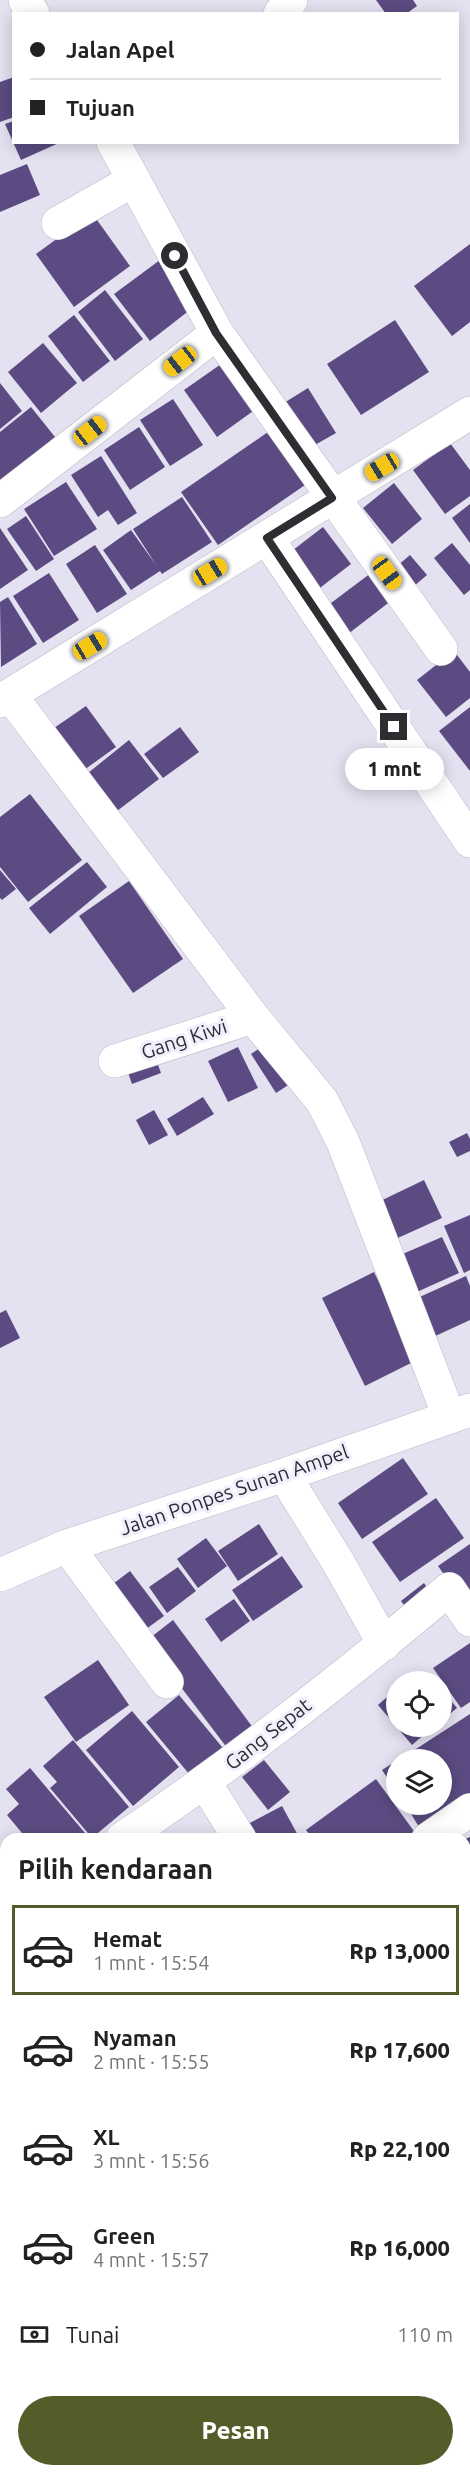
<!DOCTYPE html>
<html lang="id">
<meta charset="utf-8">
<style>
body{margin:0;font-family:Ubuntu,sans-serif;background:#f6f6f6;color:#222;height:100vh;display:flex;flex-direction:column;font-size:22px;white-space:nowrap}
*{box-sizing:border-box;margin:0}
p{font-size:20px;color:#767676}
.icon{flex:none;width:33px;height:33px;fill:none;stroke:currentColor;stroke-width:2;stroke-linecap:round;stroke-linejoin:round}
.map{position:relative;flex:1;overflow:hidden}
.drawer{position:absolute;left:0px;top:1833px;width:471px;height:644px;display:flex;flex-direction:column;background:#fff;border-radius:18px 18px 0 0;box-shadow:0 3px 15px #0003}
.drawer>*{flex:none}
.top-card{position:absolute;left:12px;top:12px;width:447px;height:132px;border-radius:0px;box-shadow:0 3px 15px #0003;display:grid;align-content:center;height:132px;padding:0 18px;background:#fff}
.tools{position:absolute;left:386px;top:1671px;display:grid;gap:12px}
.tools a{display:grid;place-items:center;width:66px;height:66px;border-radius:50%;background:#fff;box-shadow:0 3px 15px #0003;font-size:30px}
.end{position:absolute;width:27px;height:27px;margin:-14px;border:8px solid #2e2d32;background:#fff;box-shadow:0 0 0 3px #fff}
.from{border-radius:50%}
.bubble{position:absolute;height:42px;border-radius:21px;background:#fff;box-shadow:0 3px 15px #0003;font-size:20px;font-weight:800;line-height:42px;text-align:center}
.car{position:absolute;width:18px;height:36px;margin:-18px -9px;border-radius:8px;box-shadow:0 0 4px 2px #0007;background:linear-gradient(#f5c518 24%,#345 0 40%,#f5c518 0 76%,#345 0 86%,#f5c518 0)}
.top-card b{display:flex;align-items:center;gap:21px;height:57px;font-size:22px}
.top-card b+b{border-top:2px solid #e0e0e0}
.top-card i{width:15px;height:15px;background:#222}
ul{padding:0;list-style:none}
li{display:flex;align-items:center;gap:18px;height:90px;margin:0 12px 9px;padding:0 6px;border:3px solid transparent;border-radius:0px}
li div{flex:1}
li b{display:block;font-size:22px}
li em{font-style:normal;font-weight:800}
li.on{border-color:#555c2a}
li>.icon{width:54px;height:54px;stroke-width:1.5}
h2{padding:0 18px;font-size:27px;line-height:72px}
.pay{display:flex;align-items:center;gap:15px;height:66px;padding:0 18px;font-size:22px}
.pay p{margin-inline-start:auto}
.button{display:flex;gap:12px;margin-top:auto;padding:12px 18px}
.button a{flex:1;height:69px;border-radius:36px;background:#555c2a;color:#fff;font-size:24px;font-weight:800;line-height:69px;text-align:center}
.map>svg:first-child{display:block}
</style>
<div class="map">
<svg width="470" height="2476" viewBox="0 0 470 2476">
<rect width="100%" height="100%" fill="#e4e1f0"/>
<path fill="#5b4b82" d="M376 0H413L417 6 406 14H386Z
M14 77V117L0 122V82Z
M14 121V142H61L21 160 5 124Z
M27 164 40 195 0 212V175Z
M92 213 130 266 74 307 36 254Z
M470 244V322L452 336 414 286Z
M160 260 195 306 150 341 114 294Z
M105 290 143 339 115 361 78 312Z
M74 315 110 361 83 382 48 336Z
M395 320 429 372 361 415 327 364Z
M43 343 77 383 41 413 8 372Z
M224 362 256 409 217 437 184 390Z
M0 383 22 411 0 429Z
M308 388 336 433 306 450 279 406Z
M173 399 203 445 170 466 140 420Z
M31 407 55 437 0 482V432Z
M139 427 165 467 130 490 104 450Z
M268 432 305 485 218 545 181 492Z
M450 443 470 470V496L445 514 413 470Z
M101 456 137 513 118 525 108 510 98 517 71 475Z
M66 482 97 529 54 556 24 509Z
M394 483 422 519 392 544 363 508Z
M182 497 212 542 162 574 160 571 131 590 103 550 131 530 156 565 133 529Z
M470 504V543L452 518Z
M26 516 54 559 36 571 7 529Z
M323 527 351 564 312 594 284 557Z
M0 528 28 570 0 589Z
M452 543 470 565V590L464 595 434 558Z
M95 545 127 594 97 613 66 564Z
M410 555 427 575 407 592 390 572Z
M375 570 396 597 348 634 327 606Z
M49 573 79 620 43 643 13 596Z
M8 597 37 644 1 667 0 602Z
M454 651 470 672V698L446 717 417 680Z
M86 706 116 747 84 770 54 728Z
M470 707V771L439 731Z
M180 727 199 752 163 778 144 754Z
M129 740 159 779 117 811 88 773Z
M30 794 82 860 28 902 0 867V817Z
M87 862 107 887 50 934 29 908Z
M0 870 16 889 2 900 0 898Z
M129 881 183 959 133 993 79 916Z
M267 1043 293 1082 276 1093 251 1054Z
M238 1047 258 1088 228 1102 208 1061Z
M154 1054 161 1073 132 1084 125 1064Z
M203 1097 214 1114 177 1136 167 1119Z
M154 1110 168 1135 149 1145 136 1120Z
M467 1133 470 1139V1151L457 1157 449 1142Z
M424 1180 442 1218 389 1242 372 1205Z
M470 1215V1270L464 1273 444 1226Z
M442 1237 459 1273 408 1296 391 1259Z
M374 1272 417 1360 365 1386 322 1298Z
M466 1276 470 1286V1320L431 1338 413 1300Z
M6 1310 20 1338 0 1348V1313Z
M403 1458 428 1494 362 1539 338 1503Z
M436 1498 464 1538 400 1582 372 1542Z
M259 1524 278 1554 238 1581 218 1551Z
M206 1538 227 1566 198 1588 177 1559Z
M470 1544V1590L460 1597 438 1566Z
M282 1556 303 1587 253 1621 232 1590Z
M178 1567 196 1591 167 1613 149 1587Z
M130 1571 164 1616 138 1635 105 1590Z
M424 1583 435 1599 413 1617 401 1601Z
M234 1599 250 1621 221 1642 205 1619Z
M173 1620 257 1733 231 1753 146 1641Z
M470 1643V1702L461 1708 433 1668Z
M98 1660 129 1705 76 1742 44 1697Z
M396 1689V1726H434L412 1745 378 1705Z
M441 1689 457 1708 441 1721Z
M179 1695 232 1759 199 1786 146 1722Z
M132 1711 179 1767 133 1806 86 1750Z
M470 1714V1795L419 1827 405 1804H441V1760H399Z
M73 1740 129 1807 92 1838 50 1788 57 1782 43 1766Z
M264 1760 290 1792 268 1810 242 1777Z
M396 1761V1791L382 1770Z
M30 1768 85 1833 79 1839H27L7 1815 19 1804 6 1789Z
M376 1779 419 1838 313 1839 306 1830Z
M282 1806 300 1839H251L244 1826Z
M470 1837V1869L465 1859V1839Z
M0 1865 6 1873V1920L0 1924Z
M465 1877 470 1887V1919L465 1922Z
M6 1961V1993L0 1997V1965Z
M6 1997V2058L0 2062V2001Z
M470 2008V2036L465 2028V2011Z
M470 2166V2239L465 2238V2170Z
M6 2224V2290L0 2279V2227Z
M470 2274V2360L465 2364V2278Z
M103 2470H150L139 2476H106Z
M251 2470H303L306 2476H253Z
M308 2470H367L369 2476H311Z"/>
<g fill="none" stroke-linecap="round" stroke-linejoin="round">
<defs>
<path id="street" d="M25 0 33 14
M280 14 291 0
M113 142 217 333 441 649
M58 223 134 180
M0 501 217 333
M267 538 470 841
M10 695 253 1017 322 1101 343 1142 449 1416
M0 701 470 413
M115 1061 253 1017
M284 1475 338 1562 384 1644
M67 1546 167 1682
M0 1575 67 1546 284 1475 470 1410
M205 1783 240 1839
M122 1839C236 1762 345 1677 449 1589L470 1620
M428 1839 470 1810
M0 1944 6 1940
M465 1989 470 1986
M0 2146 6 2143
M465 2249 470 2254
M0 2352 6 2374
M0 2456 6 2444
M230 2470 232 2476"/>
</defs>
<use href="#street" stroke="#bcb9c7" stroke-width="34"/>
<use href="#street" stroke="#fff" stroke-width="33"/>
</g>
<g fill="none" stroke-linecap="round" stroke-linejoin="round">
<path stroke="#2e2d32" stroke-width="8" d="M175 256 216 333 332 498 267 538 394 727"/>
</g>
<g text-anchor="middle" stroke-width="6" stroke-linejoin="round" paint-order="stroke">
<g font-size="20" fill="#2e2d32" stroke="#f1eefd">
<text transform="translate(184 1039) rotate(-18)" y="7">Gang Kiwi</text>
<text transform="translate(234 1490) rotate(-19)" y="7">Jalan Ponpes Sunan Ampel</text>
<text transform="translate(268 1734) rotate(-38)" y="7">Gang Sepat</text>
</g>
</g>
</svg>
<div class="tools">
<a><svg class="icon" aria-label="locate" viewBox="0 0 24 24"><circle cx="12" cy="12" r="6"/><path d="M12 2v4M12 18v4M2 12h4M18 12h4"/></svg></a>
<a><svg class="icon" aria-label="layers" viewBox="0 0 24 24"><path d="M12 4l9 5-9 5-9-5zM3 14l9 5 9-5"/></svg></a>
</div>
<i class="end from" style="left:175px;top:256px"></i>
<i class="end" style="left:394px;top:727px"></i>
<div class="bubble" style="left:345px;top:748px;width:99px">1 mnt</div>
<i class="car" style="left:180px;top:361px;rotate:232deg"></i>
<i class="car" style="left:90px;top:431px;rotate:52deg"></i>
<i class="car" style="left:382px;top:467px;rotate:239deg"></i>
<i class="car" style="left:210px;top:572px;rotate:59deg"></i>
<i class="car" style="left:387px;top:573px;rotate:144deg"></i>
<i class="car" style="left:90px;top:646px;rotate:59deg"></i>
<div class="top-card">
<b><i class="from"></i>Jalan Apel</b>
<b><i></i>Tujuan</b>
</div>
<section class="drawer">
<h2>Pilih kendaraan</h2>
<ul>
<li class="on"><svg class="icon" aria-label="car" viewBox="0 0 24 24"><path d="M5 17H2v-5l4-1 3-4h7l3 4 3 1v5h-3M9 17h6M6 11h13"/><circle cx="7" cy="17" r="2"/><circle cx="17" cy="17" r="2"/></svg><div><b>Hemat</b><p>1 mnt · 15:54</p></div><em>Rp 13,000</em></li>
<li><svg class="icon" aria-label="car" viewBox="0 0 24 24"><path d="M5 17H2v-5l4-1 3-4h7l3 4 3 1v5h-3M9 17h6M6 11h13"/><circle cx="7" cy="17" r="2"/><circle cx="17" cy="17" r="2"/></svg><div><b>Nyaman</b><p>2 mnt · 15:55</p></div><em>Rp 17,600</em></li>
<li><svg class="icon" aria-label="car" viewBox="0 0 24 24"><path d="M5 17H2v-5l4-1 3-4h7l3 4 3 1v5h-3M9 17h6M6 11h13"/><circle cx="7" cy="17" r="2"/><circle cx="17" cy="17" r="2"/></svg><div><b>XL</b><p>3 mnt · 15:56</p></div><em>Rp 22,100</em></li>
<li><svg class="icon" aria-label="car" viewBox="0 0 24 24"><path d="M5 17H2v-5l4-1 3-4h7l3 4 3 1v5h-3M9 17h6M6 11h13"/><circle cx="7" cy="17" r="2"/><circle cx="17" cy="17" r="2"/></svg><div><b>Green</b><p>4 mnt · 15:57</p></div><em>Rp 16,000</em></li>
</ul>
<div class="pay"><svg class="icon" aria-label="cash" viewBox="0 0 24 24"><path d="M3 7h18v10H3z"/><circle cx="12" cy="12" r="2"/></svg>Tunai<p>110 m</p></div>
<div class="button"><a>Pesan</a></div>
</section>
</div>
